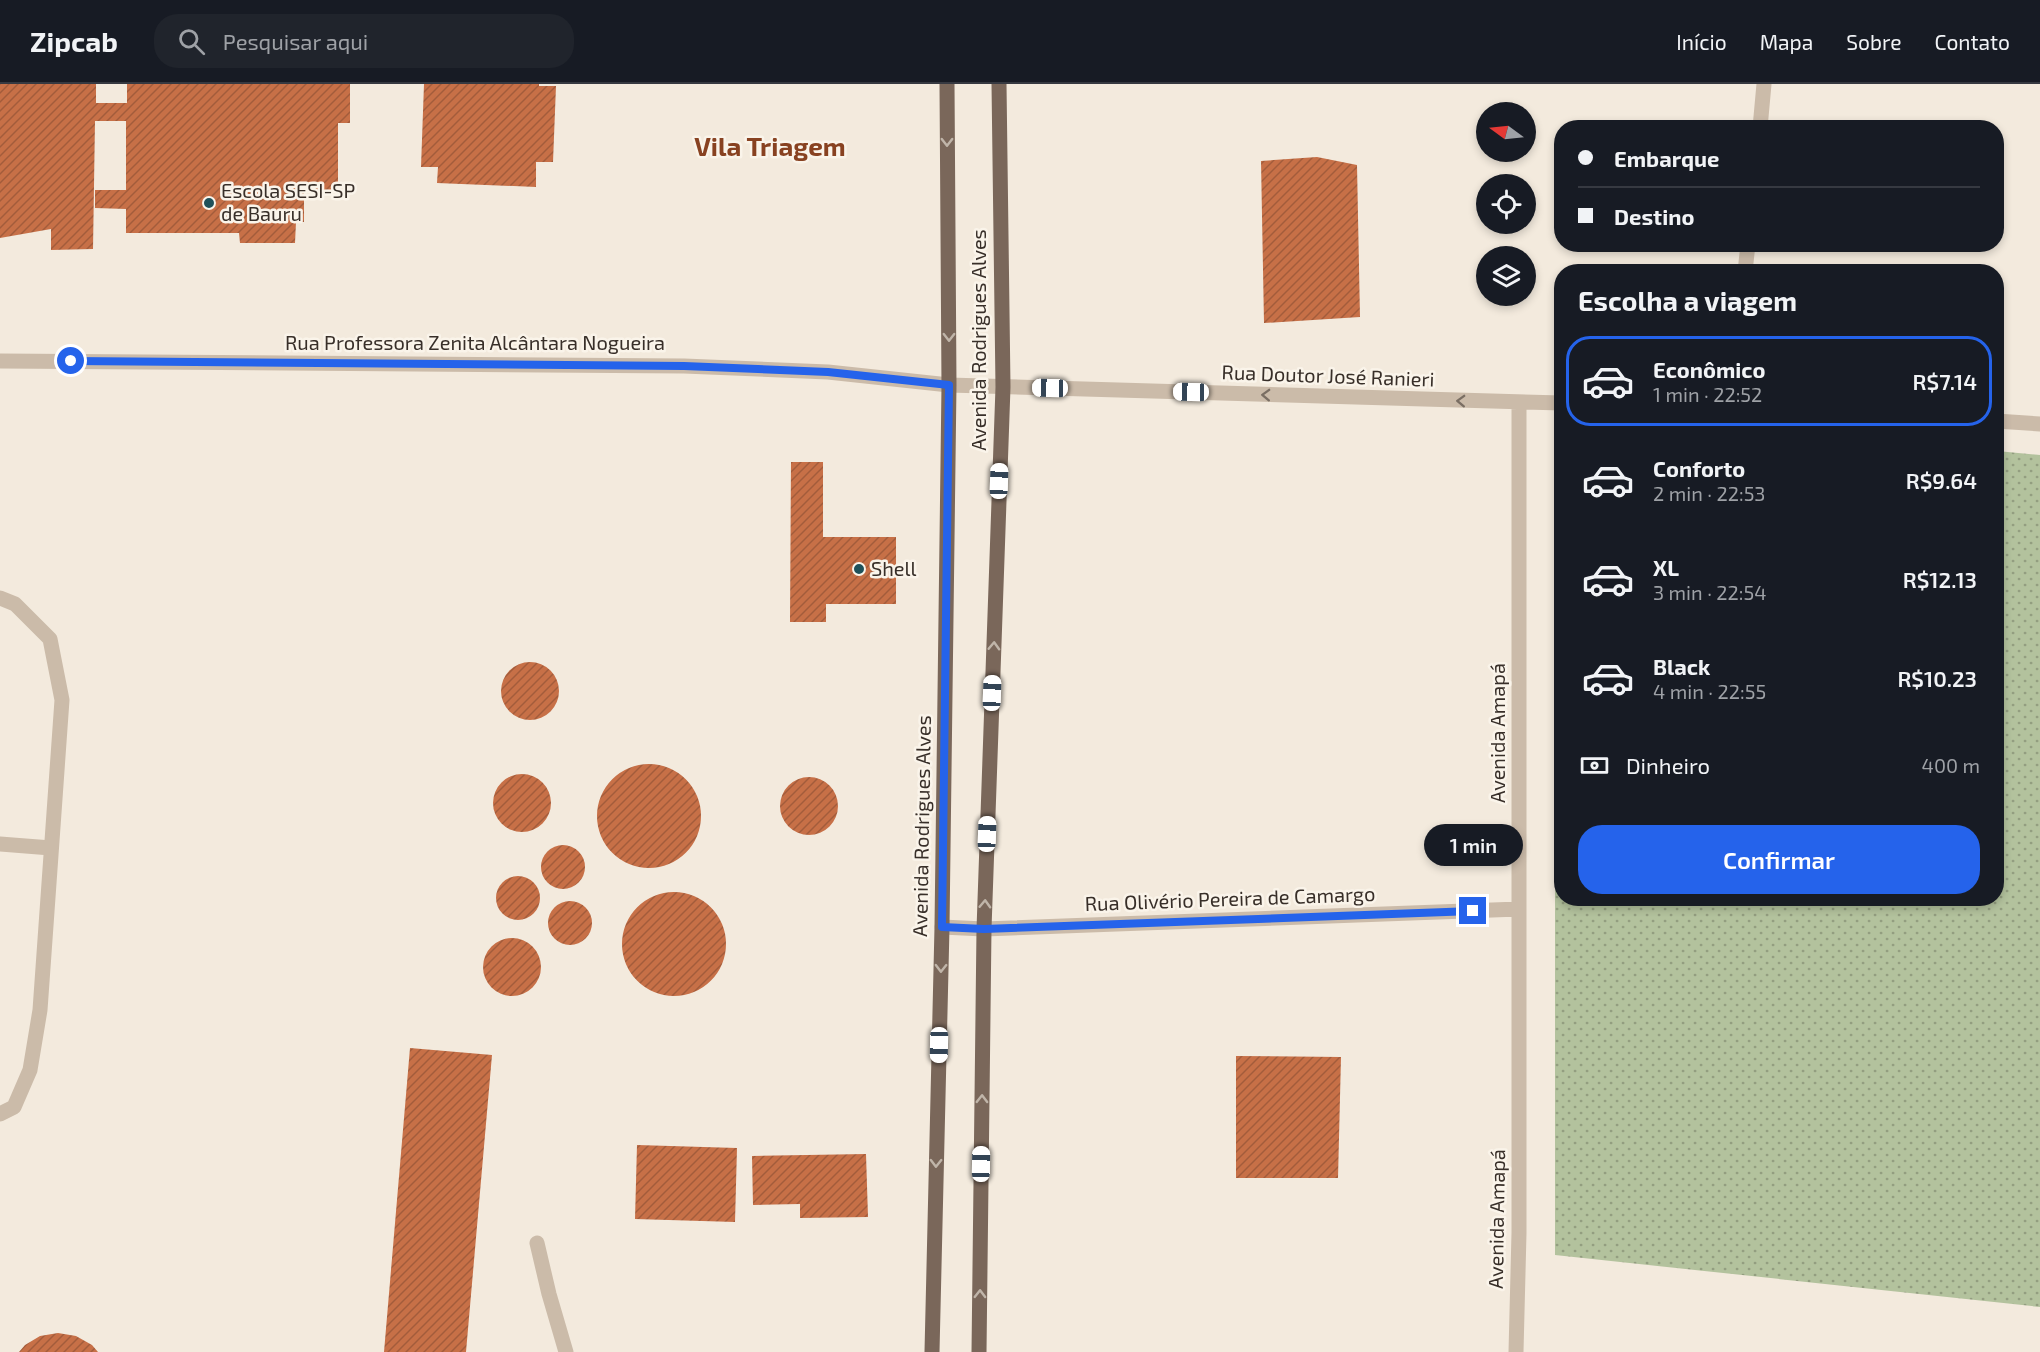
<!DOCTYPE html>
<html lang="pt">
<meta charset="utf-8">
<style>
body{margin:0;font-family:"Exo 2",sans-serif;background:#20242c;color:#f1f3f6;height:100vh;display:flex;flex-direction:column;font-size:22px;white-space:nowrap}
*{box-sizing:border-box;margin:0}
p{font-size:20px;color:#9ea1a6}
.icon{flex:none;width:33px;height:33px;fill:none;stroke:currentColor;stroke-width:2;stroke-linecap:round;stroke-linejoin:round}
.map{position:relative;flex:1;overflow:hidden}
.details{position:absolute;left:1554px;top:180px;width:450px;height:642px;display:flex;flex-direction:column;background:#171b24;border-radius:24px;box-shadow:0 3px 9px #0003}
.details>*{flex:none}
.guide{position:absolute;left:1554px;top:36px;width:450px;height:132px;border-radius:24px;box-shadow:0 3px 9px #0003;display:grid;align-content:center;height:132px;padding:0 24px;background:#171b24}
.needle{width:39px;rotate:285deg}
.buttons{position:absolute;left:1476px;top:18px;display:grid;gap:12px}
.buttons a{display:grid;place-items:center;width:60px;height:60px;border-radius:50%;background:#171b24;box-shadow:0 3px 9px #0003;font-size:30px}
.end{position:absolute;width:27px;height:27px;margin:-14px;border:8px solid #2563eb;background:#fff;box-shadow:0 0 0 3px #fff}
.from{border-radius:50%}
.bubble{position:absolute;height:42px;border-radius:21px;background:#171b24;box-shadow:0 3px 9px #0003;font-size:20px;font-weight:600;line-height:42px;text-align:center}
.car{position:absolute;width:18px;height:36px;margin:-18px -9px;border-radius:8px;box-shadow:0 0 4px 2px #0007;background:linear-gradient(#fff 24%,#345 0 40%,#fff 0 76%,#345 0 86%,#fff 0)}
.guide b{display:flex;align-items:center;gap:21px;height:57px;font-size:22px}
.guide b+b{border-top:2px solid #363941}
.guide i{width:15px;height:15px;background:#f1f3f6}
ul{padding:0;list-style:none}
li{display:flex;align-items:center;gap:18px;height:90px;margin:0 12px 9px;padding:0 12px;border:3px solid transparent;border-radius:24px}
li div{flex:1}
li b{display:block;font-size:22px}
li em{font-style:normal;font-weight:600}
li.current{border-color:#2563eb}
li>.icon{width:54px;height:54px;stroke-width:1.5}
h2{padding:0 24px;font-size:27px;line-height:72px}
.pay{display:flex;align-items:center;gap:15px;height:66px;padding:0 24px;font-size:22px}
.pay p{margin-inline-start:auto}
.cta{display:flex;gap:12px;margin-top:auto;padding:12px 24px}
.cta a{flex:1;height:69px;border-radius:24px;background:#2563eb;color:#fff;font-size:24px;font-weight:600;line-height:69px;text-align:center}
header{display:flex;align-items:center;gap:36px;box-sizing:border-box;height:84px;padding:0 30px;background:#171b24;border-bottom:2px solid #363941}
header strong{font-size:28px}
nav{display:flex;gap:33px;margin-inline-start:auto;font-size:21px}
.search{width:420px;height:54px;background:#20242c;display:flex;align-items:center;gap:15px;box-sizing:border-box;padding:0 21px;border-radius:24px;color:#9ea1a6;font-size:22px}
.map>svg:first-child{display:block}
</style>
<header>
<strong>Zipcab</strong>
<div class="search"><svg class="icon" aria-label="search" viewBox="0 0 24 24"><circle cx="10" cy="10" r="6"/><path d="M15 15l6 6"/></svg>Pesquisar aqui</div>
<nav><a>Início</a><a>Mapa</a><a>Sobre</a><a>Contato</a></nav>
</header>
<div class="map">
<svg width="2040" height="1268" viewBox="0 0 2040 1268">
<defs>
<pattern id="grass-dots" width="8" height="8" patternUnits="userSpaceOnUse" patternTransform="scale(1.5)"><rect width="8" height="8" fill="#b3c29d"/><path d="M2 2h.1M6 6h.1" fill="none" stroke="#939e80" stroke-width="1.8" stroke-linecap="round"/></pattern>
<pattern id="building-hatch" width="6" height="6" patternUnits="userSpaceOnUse" patternTransform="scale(1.5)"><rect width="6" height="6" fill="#c77047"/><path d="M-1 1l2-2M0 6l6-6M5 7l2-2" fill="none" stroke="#a35c3b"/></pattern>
</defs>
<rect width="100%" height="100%" fill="#f3eadd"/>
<path fill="url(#grass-dots)" d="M1555 335H1562V814H1996L1997 367 2040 371V1223L1555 1171Z"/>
<path fill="url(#building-hatch)" d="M0 0H96V19H127V0H350V39H338V106H304V138H296L295 159H240L239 149H126V125L95 124V106H126V37H95L93 165 51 166V145L0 154Z
M424 0H539V2H556L553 78H536V103L437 99 438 83H421Z
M1317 73 1357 81 1360 233 1264 239 1261 77Z
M791 378H823V453H896V520H826V538H790Z
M501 607a29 29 0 1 1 58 0a29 29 0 1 1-58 0Z
M597 732a52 52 0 1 1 104 0a52 52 0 1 1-104 0Z
M493 719a29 29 0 1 1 58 0a29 29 0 1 1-58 0Z
M780 722a29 29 0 1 1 58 0a29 29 0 1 1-58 0Z
M541 783a22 22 0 1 1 44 0a22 22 0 1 1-44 0Z
M496 814a22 22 0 1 1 44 0a22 22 0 1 1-44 0Z
M622 860a52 52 0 1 1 104 0a52 52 0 1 1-104 0Z
M548 839a22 22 0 1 1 44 0a22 22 0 1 1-44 0Z
M483 883a29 29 0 1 1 58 0a29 29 0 1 1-58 0Z
M410 964 492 971 466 1268H384Z
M1236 972 1341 973 1338 1094H1236Z
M637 1061 737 1064 735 1138 635 1135Z
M866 1070 868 1133 800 1134V1120L753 1121 752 1072Z
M58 1249 76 1252 92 1261 98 1268H19L25 1261 40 1252Z"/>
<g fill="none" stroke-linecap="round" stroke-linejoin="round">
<path stroke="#cbbba9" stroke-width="15" d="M1760 44 1764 0
M1745 188 1748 160
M0 277 684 282 828 288 949 301 1562 319
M1996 337 2040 340
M0 514 15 520 50 555 62 616 40 926 30 986 14 1023 0 1030
M0 760 51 764
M942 843 984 845 1519 825
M537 1159 549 1210 566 1268
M1516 1268 1519 1149V318"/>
<path stroke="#7a675a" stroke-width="15" d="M932 1268 942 843 949 301 947 0
M979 1268 984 845 1003 303 999 0"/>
</g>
<defs><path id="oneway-chevron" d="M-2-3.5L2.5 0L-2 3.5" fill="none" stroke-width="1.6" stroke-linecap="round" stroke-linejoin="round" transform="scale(1.5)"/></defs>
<g stroke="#c0b5a9">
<use href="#oneway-chevron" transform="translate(947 58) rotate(90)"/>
<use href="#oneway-chevron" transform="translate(949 253) rotate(90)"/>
<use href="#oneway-chevron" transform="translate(994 562) rotate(-88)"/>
<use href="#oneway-chevron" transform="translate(985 820) rotate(-88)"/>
<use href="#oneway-chevron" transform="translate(941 884) rotate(91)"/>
<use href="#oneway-chevron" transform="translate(982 1015) rotate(-89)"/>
<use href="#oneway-chevron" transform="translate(936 1079) rotate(91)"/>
<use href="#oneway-chevron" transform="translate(980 1210) rotate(-89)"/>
</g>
<g stroke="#7a6e63">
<use href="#oneway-chevron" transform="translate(1266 311) rotate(-178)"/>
<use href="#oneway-chevron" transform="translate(1461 317) rotate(-178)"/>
</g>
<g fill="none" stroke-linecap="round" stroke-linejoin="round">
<path stroke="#2563eb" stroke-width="8" d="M71 277 684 282 828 288 949 301 942 843 984 845 1473 827"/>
</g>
<g fill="#1e515a" stroke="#faf4ea" stroke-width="2">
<circle cx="209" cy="119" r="6"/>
<circle cx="859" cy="485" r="6"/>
</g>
<g text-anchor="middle" stroke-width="5" stroke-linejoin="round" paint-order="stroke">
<g font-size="20" fill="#382f29" stroke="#faf4ea" text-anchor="start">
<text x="221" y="114">Escola SESI-SP<tspan x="221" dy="23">de Bauru</tspan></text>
<text x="871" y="492">Shell</text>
</g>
<g font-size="20" fill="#382f29" stroke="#faf4ea">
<text transform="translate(979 256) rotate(-90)" y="7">Avenida Rodrigues Alves</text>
<text x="475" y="266">Rua Professora Zenita Alcântara Nogueira</text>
<text transform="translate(1328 292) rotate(2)" y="7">Rua Doutor José Ranieri</text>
<text transform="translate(1498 649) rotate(-90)" y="7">Avenida Amapá</text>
<text transform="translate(922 742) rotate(-89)" y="7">Avenida Rodrigues Alves</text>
<text transform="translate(1230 815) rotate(-2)" y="7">Rua Olivério Pereira de Camargo</text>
<text transform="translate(1497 1135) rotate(-89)" y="7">Avenida Amapá</text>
</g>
<g font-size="26" font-weight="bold" fill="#884221" stroke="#faf4ea">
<text x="770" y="72">Vila Triagem</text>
</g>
</g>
</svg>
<div class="buttons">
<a><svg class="needle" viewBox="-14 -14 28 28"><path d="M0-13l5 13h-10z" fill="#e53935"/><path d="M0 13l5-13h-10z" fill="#9ea1a6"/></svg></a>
<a><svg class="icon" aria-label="locate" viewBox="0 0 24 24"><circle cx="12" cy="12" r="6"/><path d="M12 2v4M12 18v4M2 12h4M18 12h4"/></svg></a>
<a><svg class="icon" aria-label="layers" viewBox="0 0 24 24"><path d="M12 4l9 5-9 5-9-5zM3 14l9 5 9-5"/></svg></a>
</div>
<i class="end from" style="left:71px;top:277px"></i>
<i class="end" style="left:1473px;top:827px"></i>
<div class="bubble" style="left:1424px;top:740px;width:99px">1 min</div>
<i class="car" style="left:1050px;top:304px;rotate:271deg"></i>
<i class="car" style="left:1191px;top:308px;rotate:271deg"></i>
<i class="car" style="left:999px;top:397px;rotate:2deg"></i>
<i class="car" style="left:992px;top:609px;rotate:2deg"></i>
<i class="car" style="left:987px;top:750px;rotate:2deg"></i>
<i class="car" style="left:939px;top:961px;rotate:181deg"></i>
<i class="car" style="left:981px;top:1080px;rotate:1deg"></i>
<div class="guide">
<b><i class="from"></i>Embarque</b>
<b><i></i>Destino</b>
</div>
<section class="details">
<h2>Escolha a viagem</h2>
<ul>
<li class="current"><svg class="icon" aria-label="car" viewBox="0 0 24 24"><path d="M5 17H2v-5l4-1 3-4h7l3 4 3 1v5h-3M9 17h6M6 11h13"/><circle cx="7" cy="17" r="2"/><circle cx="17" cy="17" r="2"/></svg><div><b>Econômico</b><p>1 min · 22:52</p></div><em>R$7.14</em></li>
<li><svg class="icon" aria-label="car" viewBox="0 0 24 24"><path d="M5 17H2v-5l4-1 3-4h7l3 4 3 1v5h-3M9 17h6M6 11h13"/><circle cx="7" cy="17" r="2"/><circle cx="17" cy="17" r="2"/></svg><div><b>Conforto</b><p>2 min · 22:53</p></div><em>R$9.64</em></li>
<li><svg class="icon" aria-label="car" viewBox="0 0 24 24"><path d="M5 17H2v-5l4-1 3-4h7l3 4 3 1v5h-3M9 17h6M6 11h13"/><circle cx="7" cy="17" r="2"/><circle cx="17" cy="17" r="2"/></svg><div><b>XL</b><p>3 min · 22:54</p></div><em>R$12.13</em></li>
<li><svg class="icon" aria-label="car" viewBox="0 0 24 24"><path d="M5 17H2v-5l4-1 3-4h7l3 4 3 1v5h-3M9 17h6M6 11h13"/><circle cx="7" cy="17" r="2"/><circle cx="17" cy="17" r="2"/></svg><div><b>Black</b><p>4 min · 22:55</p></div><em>R$10.23</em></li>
</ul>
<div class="pay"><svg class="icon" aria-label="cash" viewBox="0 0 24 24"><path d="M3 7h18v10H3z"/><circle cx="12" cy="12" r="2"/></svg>Dinheiro<p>400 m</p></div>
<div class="cta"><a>Confirmar</a></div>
</section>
</div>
